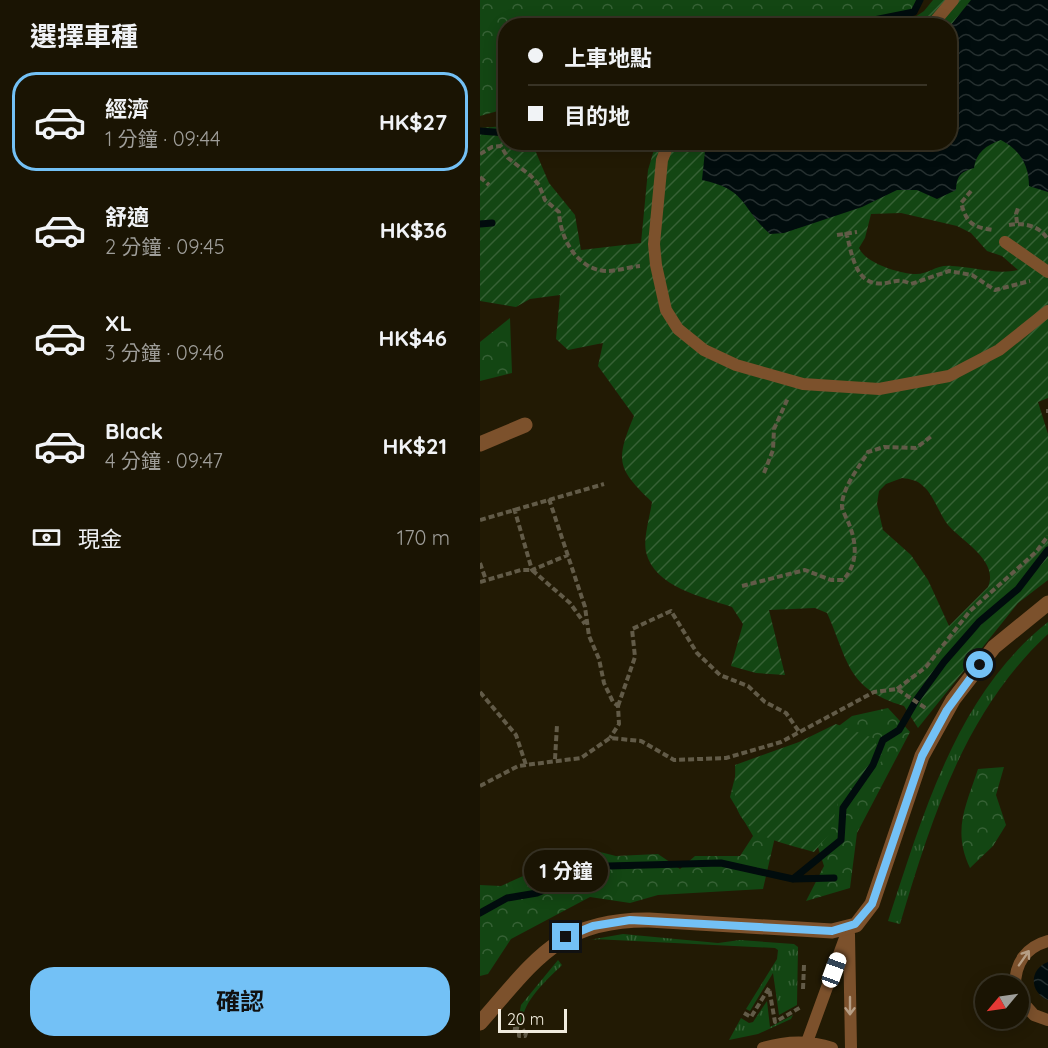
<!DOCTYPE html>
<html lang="zh-TW">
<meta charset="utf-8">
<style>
body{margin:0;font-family:Quicksand,"Noto Sans TC",sans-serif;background:#272112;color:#f1f3f6;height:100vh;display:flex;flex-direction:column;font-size:22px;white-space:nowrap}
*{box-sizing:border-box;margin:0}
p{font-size:20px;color:#9f9e9a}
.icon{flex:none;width:33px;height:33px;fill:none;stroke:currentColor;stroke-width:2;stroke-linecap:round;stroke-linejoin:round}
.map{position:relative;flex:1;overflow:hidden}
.sheet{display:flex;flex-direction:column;background:#1a1403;width:480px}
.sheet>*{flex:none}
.top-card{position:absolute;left:18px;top:18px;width:459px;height:132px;border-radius:24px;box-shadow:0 3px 15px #0003,0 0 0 2px #383325;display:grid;align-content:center;height:132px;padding:0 30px;background:#1a1403}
.needle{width:39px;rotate:241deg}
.buttons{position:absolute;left:495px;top:975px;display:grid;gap:12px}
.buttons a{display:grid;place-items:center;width:54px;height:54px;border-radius:50%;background:#1a1403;box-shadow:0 3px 15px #0003,0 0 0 2px #383325;font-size:30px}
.scale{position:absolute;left:18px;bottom:15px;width:69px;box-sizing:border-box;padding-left:6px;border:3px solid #f1ecde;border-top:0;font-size:16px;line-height:21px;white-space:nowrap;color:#f1ecde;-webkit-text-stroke:4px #221a04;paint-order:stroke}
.end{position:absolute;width:27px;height:27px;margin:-14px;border:8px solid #73c1f6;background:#111;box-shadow:0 0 0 3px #111}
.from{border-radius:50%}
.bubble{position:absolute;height:42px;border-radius:21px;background:#1a1403;box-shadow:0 3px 15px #0003,0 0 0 2px #383325;font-size:20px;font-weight:700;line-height:42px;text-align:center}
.car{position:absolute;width:18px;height:36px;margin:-18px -9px;border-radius:8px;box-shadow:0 0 4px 2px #0007;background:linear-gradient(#fff 24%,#345 0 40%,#fff 0 76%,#345 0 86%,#fff 0)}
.top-card b{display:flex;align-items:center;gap:21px;height:57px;font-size:22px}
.top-card b+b{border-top:2px solid #383325}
.top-card i{width:15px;height:15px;background:#f1f3f6}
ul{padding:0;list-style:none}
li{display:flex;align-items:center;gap:18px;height:99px;margin:0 12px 9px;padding:0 18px;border:3px solid transparent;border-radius:24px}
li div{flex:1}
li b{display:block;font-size:22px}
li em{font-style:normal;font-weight:700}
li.on{border-color:#73c1f6}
li>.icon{width:54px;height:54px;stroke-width:1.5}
h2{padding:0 30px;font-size:27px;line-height:72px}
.pay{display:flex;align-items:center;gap:15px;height:66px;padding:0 30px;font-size:22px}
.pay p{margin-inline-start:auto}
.primary-button{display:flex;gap:12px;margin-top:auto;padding:12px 30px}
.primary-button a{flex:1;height:69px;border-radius:24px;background:#73c1f6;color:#111;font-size:24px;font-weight:700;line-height:69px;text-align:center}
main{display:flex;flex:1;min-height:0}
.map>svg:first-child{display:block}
</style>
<main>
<section class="sheet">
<h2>選擇車種</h2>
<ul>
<li class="on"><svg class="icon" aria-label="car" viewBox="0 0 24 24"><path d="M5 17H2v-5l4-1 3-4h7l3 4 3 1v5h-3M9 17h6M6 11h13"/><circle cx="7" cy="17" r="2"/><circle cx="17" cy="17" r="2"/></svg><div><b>經濟</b><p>1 分鐘 · 09:44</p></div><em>HK$27</em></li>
<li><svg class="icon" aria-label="car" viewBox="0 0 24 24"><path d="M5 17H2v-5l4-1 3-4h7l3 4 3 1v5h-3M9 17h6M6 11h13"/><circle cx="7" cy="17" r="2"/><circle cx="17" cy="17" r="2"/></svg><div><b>舒適</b><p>2 分鐘 · 09:45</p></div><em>HK$36</em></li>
<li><svg class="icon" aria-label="car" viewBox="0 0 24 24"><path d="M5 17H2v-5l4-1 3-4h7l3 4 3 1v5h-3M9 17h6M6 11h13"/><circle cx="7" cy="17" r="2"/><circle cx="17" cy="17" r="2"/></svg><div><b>XL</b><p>3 分鐘 · 09:46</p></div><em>HK$46</em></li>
<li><svg class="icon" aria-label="car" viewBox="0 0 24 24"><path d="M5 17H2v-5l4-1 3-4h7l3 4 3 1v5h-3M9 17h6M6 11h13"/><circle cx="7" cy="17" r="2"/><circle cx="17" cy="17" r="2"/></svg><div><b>Black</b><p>4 分鐘 · 09:47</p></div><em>HK$21</em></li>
</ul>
<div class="pay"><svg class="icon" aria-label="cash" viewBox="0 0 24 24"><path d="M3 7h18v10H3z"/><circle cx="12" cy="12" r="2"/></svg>現金<p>170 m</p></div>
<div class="primary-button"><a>確認</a></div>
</section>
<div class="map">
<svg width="568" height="1048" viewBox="0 0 568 1048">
<defs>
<pattern id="grass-tufts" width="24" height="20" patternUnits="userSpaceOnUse" patternTransform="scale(1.5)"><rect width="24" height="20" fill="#134613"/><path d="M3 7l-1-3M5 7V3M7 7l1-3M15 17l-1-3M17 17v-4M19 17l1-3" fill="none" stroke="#366135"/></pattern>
<pattern id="forest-crowns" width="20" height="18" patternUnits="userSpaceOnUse" patternTransform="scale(1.5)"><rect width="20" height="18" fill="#134613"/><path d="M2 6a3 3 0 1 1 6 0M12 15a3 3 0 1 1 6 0" fill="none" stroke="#366135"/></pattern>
<pattern id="garden-furrows" width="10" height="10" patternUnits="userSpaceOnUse" patternTransform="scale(1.5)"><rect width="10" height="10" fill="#134613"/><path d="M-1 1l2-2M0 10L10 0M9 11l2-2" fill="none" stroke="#366135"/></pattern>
<pattern id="water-waves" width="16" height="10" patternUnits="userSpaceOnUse" patternTransform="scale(1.5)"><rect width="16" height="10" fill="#010c0d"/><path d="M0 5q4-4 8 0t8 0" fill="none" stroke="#263030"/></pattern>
</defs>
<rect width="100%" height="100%" fill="#221a04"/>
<path fill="url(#grass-tufts)" d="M568 622V634C484 712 452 818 420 924L408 921C443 815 476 695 568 622Z
M143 934 238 943 260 940 314 944 318 947 317 1005 299 1015 293 973 270 1011 266 1009 297 959 298 950 295 948 114 939 103 941Z
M78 960 82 965C66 981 40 1003 42 1027H37L41 1005Z
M287 1001 290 1027 313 1015 311 1019 278 1034 249 1040 261 1018 269 1023 273 1022Z"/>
<path fill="url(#forest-crowns)" d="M0 0H440L416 25 26 26 25 109 0 116Z
M30 318 32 373 0 381V342Z
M408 708 430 732 377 833 370 888 326 901 344 866 335 838 295 837 283 889 178 895 150 903 110 897 31 939 8 974 0 976V885L21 886 61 868 98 856 108 849 136 856 178 854 200 869 215 856H260L273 836 250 797 256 773 352 731 372 716Z
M524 767 516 795 526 825 513 846 490 868C472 830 486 806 498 769Z"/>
<path fill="url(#garden-furrows)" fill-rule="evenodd" d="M453 0H568V398L558 402 568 434V580L538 603 438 728 424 706C366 689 368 659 347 613L335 608 289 610 305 675 276 673 251 666 263 624 252 607C223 597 174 587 166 552 163 538 170 516 172 502 137 469 135 461 154 416L118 366 123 343 88 350 76 339 80 295 50 299 36 307 0 301V128L25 126 26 142 52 143 69 183 95 215 101 250 161 243 168 170 176 143 470 142V26L423 25 444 11ZM421 213 477 226 491 233 507 251 522 256 538 270C516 275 494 267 472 266 457 264 449 274 436 274 420 274 385 263 379 248L385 238 391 214ZM422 478C430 479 437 480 443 486 454 495 459 514 468 525 483 542 519 561 508 587L469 626 448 580 431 555 403 530 397 504 399 491 406 484Z
M356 724 393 738 404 759 359 798 350 833 334 852C308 844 270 839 258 811 253 799 256 778 255 765L319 742Z"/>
<path fill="url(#water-waves)" d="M491 0H568V192L549 186C549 165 540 150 521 140 506 145 496 153 494 168 480 172 477 176 476 190L457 199 437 190H417L382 207 304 233 290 234C260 207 268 190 222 180L225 151 229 143 470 142V26Z
M568 962V1000C549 992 549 969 568 962Z"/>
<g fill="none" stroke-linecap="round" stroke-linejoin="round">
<path stroke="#010c0d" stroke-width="7" d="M384 26 389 21 434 12 440 0
M0 131 26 133
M0 224 12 223
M313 879 361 840 363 808 393 765 403 740 419 730 437 699 464 662 499 622 538 589 568 550
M0 913 27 898 57 893 105 873 128 866 241 863 313 879 354 878"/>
<path stroke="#625b48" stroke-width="4" stroke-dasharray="6 3" stroke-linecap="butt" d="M0 154 12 147 21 146 28 158 51 176 59 185 65 200 79 212C80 239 98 270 126 271 137 271 149 267 160 266
M0 177 9 185
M491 191 481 203C487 224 493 227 513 230
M537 223 536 214 538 208
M529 225C543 222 561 226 568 240
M366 232C371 249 374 280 395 283 410 286 415 276 431 284L469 271 492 275 515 290 550 281
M357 235 377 232
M568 409V413
M284 473 293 450 294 429 308 398
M69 499 105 607 109 636 119 659 124 683 133 702 138 706 139 724 130 738
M34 508 52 570 88 555
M0 520 124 484
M0 563 6 580
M0 582 41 570H52L90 603 105 624
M262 586 325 570 351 580H363C378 564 377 544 369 524 367 519 363 512 362 507 361 489 380 466 388 452L404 447 436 448 453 435
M417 689 446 667 490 611 556 552 568 536
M0 692 36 735 46 765
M138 706 155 657 152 629 191 611 217 653 240 675 268 686 285 702 306 713 320 733
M75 759 77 725
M0 786 38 766 101 758 130 738 161 741 194 760 246 758 301 742 394 692 417 689 447 709
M323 989 324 965
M264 1013 271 1017 289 988 295 1022 321 1007
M33 1028 39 1029V1036H45L47 1030 43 1031"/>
<path stroke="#7c512c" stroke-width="12" d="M451 26 473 0
M189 142 182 160 174 244 176 265 186 310 198 329 224 350 256 365 323 384 399 389 469 376 519 350 568 311
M525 242 568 272
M369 934 371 1048
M535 986C535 963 546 947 568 941
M538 997 554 1015 568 1020
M327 1042 369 927
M283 1048C306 1041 329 1040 352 1048"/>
<path stroke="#7c512c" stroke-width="15" d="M0 444 45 425"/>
<path stroke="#7c512c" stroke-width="15" d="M0 1023C54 962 78 919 169 920L352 931 376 925 392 904 442 756 473 700 514 647 568 603"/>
</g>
<defs><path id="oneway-shaft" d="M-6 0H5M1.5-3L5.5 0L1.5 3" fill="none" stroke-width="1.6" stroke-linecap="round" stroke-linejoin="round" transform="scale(1.5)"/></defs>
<g stroke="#b69e85">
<use href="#oneway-shaft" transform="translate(544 958) rotate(-55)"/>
<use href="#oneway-shaft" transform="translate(370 1006) rotate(90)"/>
</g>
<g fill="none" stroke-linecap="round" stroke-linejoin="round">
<path stroke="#73c1f6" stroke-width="8" d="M86 937 113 926 150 920 352 931 375 924 392 904 442 756 467 710 500 665"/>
</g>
</svg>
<div class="buttons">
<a><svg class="needle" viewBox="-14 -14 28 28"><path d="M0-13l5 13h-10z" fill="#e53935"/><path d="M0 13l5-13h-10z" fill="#9f9e9a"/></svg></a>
</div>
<div class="scale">20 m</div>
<i class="end from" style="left:500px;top:665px"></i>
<i class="end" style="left:86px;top:937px"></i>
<div class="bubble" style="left:44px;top:850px;width:84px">1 分鐘</div>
<i class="car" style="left:354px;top:970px;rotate:20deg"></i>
<div class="top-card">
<b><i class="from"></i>上車地點</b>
<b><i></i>目的地</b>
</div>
</div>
</main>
